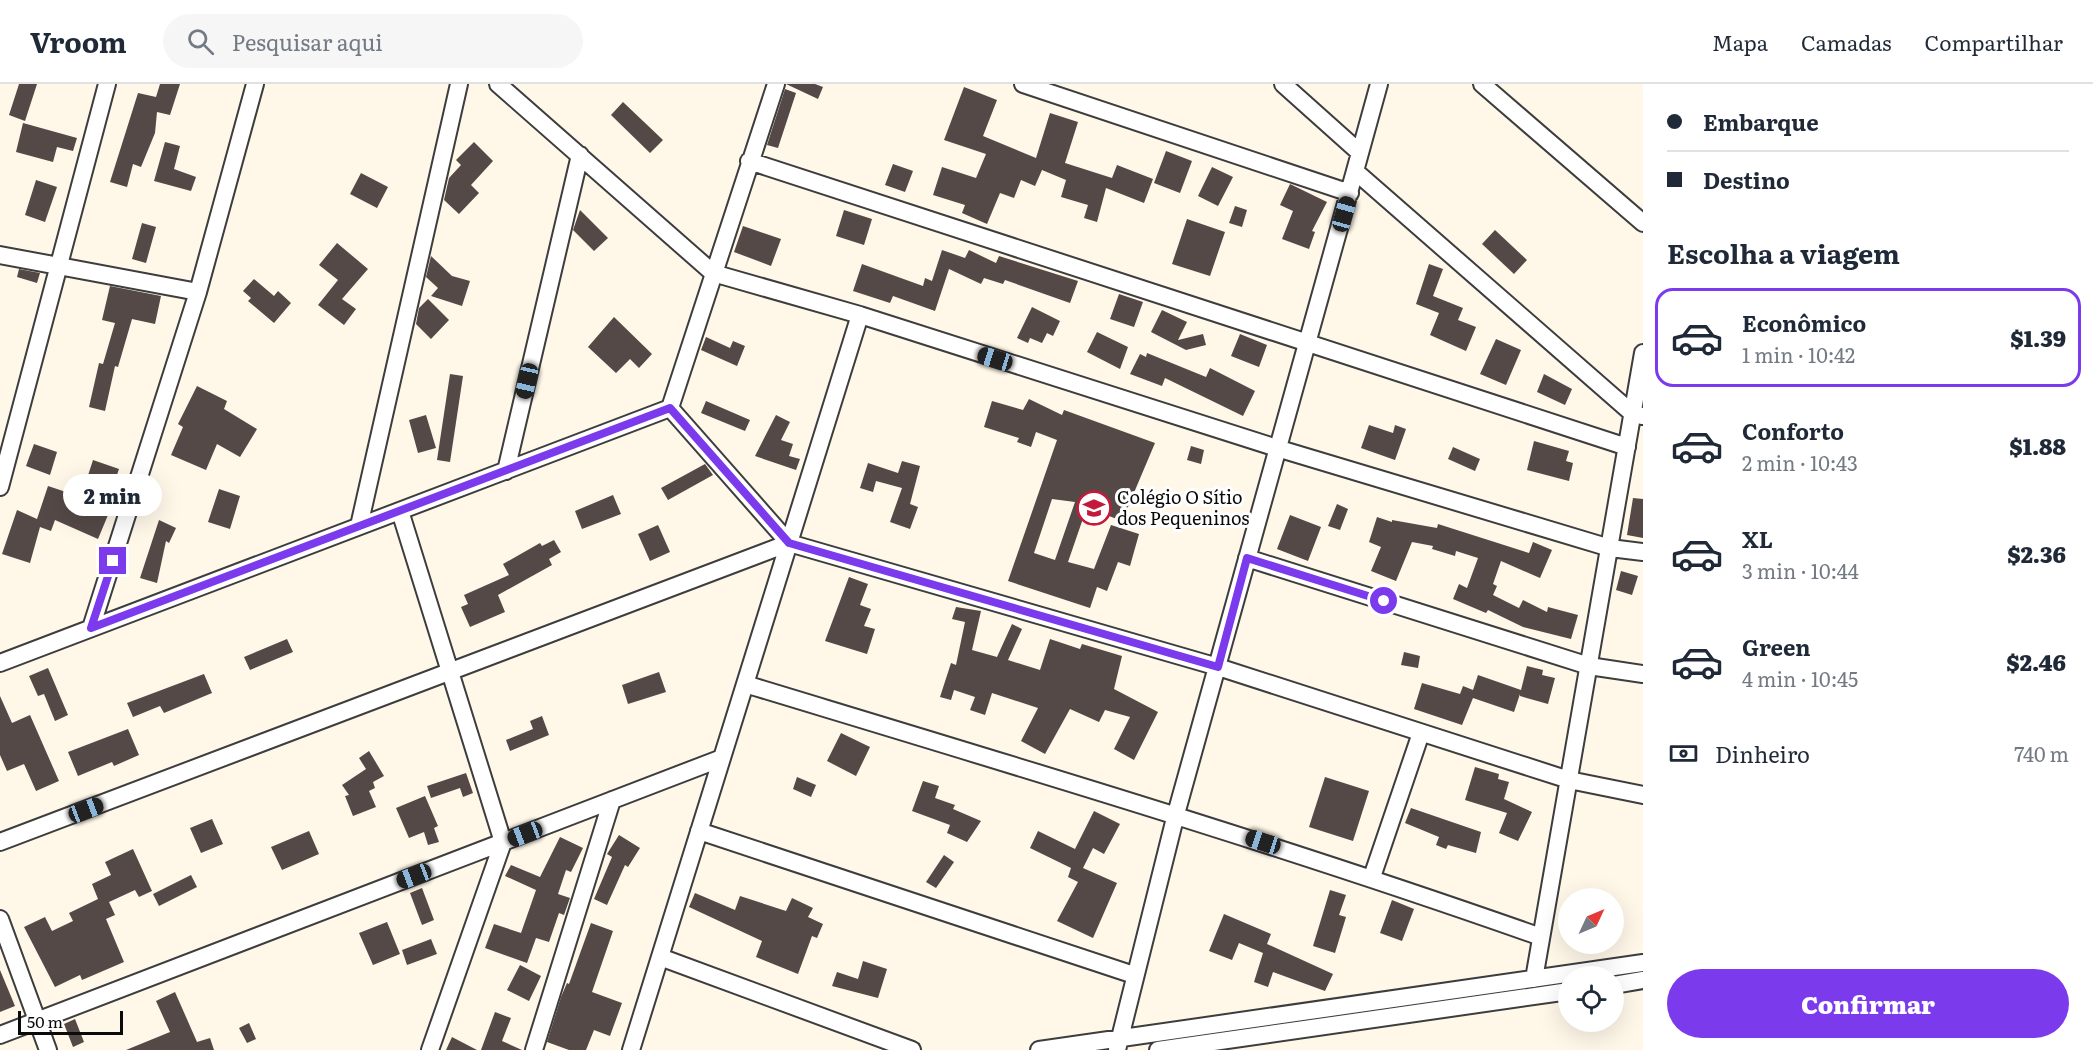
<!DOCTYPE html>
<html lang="pt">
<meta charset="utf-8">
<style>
body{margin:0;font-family:Literata,serif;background:#f6f6f7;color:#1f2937;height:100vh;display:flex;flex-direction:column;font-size:22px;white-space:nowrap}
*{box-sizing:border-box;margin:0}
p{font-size:20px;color:#747a83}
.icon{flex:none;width:33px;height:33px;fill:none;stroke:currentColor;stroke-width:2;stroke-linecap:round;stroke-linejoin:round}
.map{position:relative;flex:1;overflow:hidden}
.side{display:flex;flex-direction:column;background:#fff;width:450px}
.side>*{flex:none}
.guide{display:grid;align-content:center;height:132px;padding:0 24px;background:#fff}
.needle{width:39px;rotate:46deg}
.fabs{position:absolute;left:1558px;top:804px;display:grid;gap:12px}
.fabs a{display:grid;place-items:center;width:66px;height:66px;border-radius:50%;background:#fff;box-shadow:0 6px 24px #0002;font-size:30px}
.scale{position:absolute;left:18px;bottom:15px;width:105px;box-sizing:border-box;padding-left:6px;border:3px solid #0a0a0a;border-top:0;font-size:16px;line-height:21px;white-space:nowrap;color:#0a0a0a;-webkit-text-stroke:4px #fff;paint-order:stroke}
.end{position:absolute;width:27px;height:27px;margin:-14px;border:8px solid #7c3aed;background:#fff;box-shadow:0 0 0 3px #fff}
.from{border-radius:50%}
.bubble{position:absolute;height:42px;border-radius:21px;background:#fff;box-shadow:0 6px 24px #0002;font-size:20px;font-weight:800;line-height:42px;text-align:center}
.car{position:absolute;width:18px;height:36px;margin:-18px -9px;border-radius:8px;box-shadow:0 0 4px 2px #0007;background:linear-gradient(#222 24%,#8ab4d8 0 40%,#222 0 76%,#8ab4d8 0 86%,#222 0)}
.guide b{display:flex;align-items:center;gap:21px;height:57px;font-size:22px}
.guide b+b{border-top:2px solid #e0e1e3}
.guide i{width:15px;height:15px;background:#1f2937}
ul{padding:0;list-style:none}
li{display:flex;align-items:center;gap:18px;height:99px;margin:0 12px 9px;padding:0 12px;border:3px solid transparent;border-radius:18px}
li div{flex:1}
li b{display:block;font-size:22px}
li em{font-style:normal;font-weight:800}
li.current{border-color:#7c3aed}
li>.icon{width:54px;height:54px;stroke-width:1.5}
h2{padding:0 24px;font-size:27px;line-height:72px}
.pay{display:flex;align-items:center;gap:15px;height:66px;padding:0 24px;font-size:22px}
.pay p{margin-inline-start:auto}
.action{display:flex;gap:12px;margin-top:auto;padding:12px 24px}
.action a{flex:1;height:69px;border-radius:36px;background:#7c3aed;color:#fff;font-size:24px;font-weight:800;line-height:69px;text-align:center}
header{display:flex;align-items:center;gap:36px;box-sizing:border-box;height:84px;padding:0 30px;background:#fff;border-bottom:2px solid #e0e1e3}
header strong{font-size:28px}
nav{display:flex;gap:33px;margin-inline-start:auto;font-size:21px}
.search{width:420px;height:54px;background:#f6f6f7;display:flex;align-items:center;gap:15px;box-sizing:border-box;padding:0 21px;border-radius:33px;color:#747a83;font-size:22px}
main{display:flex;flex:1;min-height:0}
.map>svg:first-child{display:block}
</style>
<header>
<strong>Vroom</strong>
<div class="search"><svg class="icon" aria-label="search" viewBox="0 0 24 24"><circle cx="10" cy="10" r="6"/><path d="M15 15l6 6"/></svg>Pesquisar aqui</div>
<nav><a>Mapa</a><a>Camadas</a><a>Compartilhar</a></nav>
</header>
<main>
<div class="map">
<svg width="1643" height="966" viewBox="0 0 1643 966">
<rect width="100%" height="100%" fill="#fff7e8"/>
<path fill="#544946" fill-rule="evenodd" d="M19 0H37L25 37 9 31Z
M160 0H180L170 31 157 28 155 49 141 83 133 80 127 103 110 98 138 9 156 13Z
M786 0H815L823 3 818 15Z
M964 3 997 16 983 52 1036 74 1050 29 1078 38 1065 79 1112 94 1117 81 1153 95 1144 119 1106 104 1097 138 1084 134 1088 121 1061 113 1066 96 1042 86 1035 102 1021 96 1014 114 1000 109 987 140 962 129 965 121 933 111 942 83 976 94 986 70 944 56Z
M785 5 796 9 778 64 767 61Z
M623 18 663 56 650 69 611 31Z
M23 39 77 54 73 67 57 63 53 78 16 68Z
M165 58 180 62 174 85 196 93 191 107 154 97Z
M474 58 493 77 471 101 479 109 459 130 444 116 449 94 461 81 456 76Z
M1166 67 1192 77 1180 109 1154 99Z
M893 80 913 87 905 108 885 101Z
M1212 83 1233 93 1218 122 1198 112Z
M361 89 388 103 377 124 350 110Z
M36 96 57 103 45 138 25 131Z
M1290 100 1327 118 1312 147 1315 148 1309 165 1282 155 1293 127 1280 121Z
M1235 122 1247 126 1242 143 1229 139Z
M580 126 608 154 594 167 573 146Z
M844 126 872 135 864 161 836 152Z
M1187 135 1225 148 1210 192 1172 180Z
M142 139 156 143 146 179 132 175Z
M743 142 781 155 771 182 734 168Z
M1495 146 1527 176 1514 190 1482 160Z
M337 159 368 185 342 215 356 225 344 241 318 221 338 196 319 181Z
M942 166 965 174 969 166 996 179 999 172 1078 197 1070 219 1005 196 1003 200 984 194 981 200 949 185 935 227 893 212 890 219 853 207 862 180 923 202 925 194 932 197Z
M431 172 452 192 470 197 462 222 431 212 438 204 426 193Z
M1429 180 1443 185 1433 212 1463 224 1458 236 1476 243 1466 267 1430 251 1439 229 1416 220Z
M19 185 40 189 37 199 17 193Z
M254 195 274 212 278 207 291 219 274 239 248 217 251 214 243 207Z
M110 202 161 212 155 240 132 235 118 283 115 282 105 327 89 323 99 279 103 280 115 239 102 236Z
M1119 210 1143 218 1134 243 1110 235Z
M428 215 449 236 431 255 416 240 419 224Z
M1032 223 1060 237 1053 252 1047 249 1042 259 1030 254 1028 259 1017 254Z
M1162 226 1187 238 1178 256 1203 250 1206 261 1186 266 1151 248Z
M614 233 652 270 639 284 630 275 616 289 588 263Z
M1097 248 1128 263 1120 285 1087 268Z
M1240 250 1267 261 1259 283 1231 272Z
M706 253 730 264 733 257 745 262 737 282 701 266Z
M1496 255 1521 266 1506 301 1480 290Z
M1147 269 1206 293 1210 284 1255 307 1243 332 1165 294 1162 302 1130 290 1140 270 1146 273Z
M450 290 463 292 450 378 437 376Z
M1544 290 1572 305 1565 321 1537 308Z
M197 302 227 317 224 325 257 345 240 373 217 360 206 386 171 371 183 343 178 340Z
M1029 315 1062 331 1064 326 1155 359 1122 437 1109 432 1111 428 1088 420 1068 478 1094 485 1111 441 1139 450 1130 482 1118 478 1107 507 1097 503 1090 524 1008 497 1057 356 1036 348 1031 363 1017 358 1019 354 984 343 992 317 1023 326ZM1052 415 1075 418 1055 476 1034 469Z
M706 317 750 336 745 347 701 329Z
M426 331 436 364 418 369 409 336Z
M776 331 790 338 781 356 793 360 789 372 800 375 796 386 755 372Z
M1369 341 1393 349 1395 341 1406 345 1395 376 1361 364Z
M1534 357 1569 367 1566 377 1573 379 1569 397 1527 386Z
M34 360 57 368 50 391 26 382Z
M1191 362 1204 366 1201 380 1187 376Z
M1453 363 1480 375 1475 387 1448 375Z
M93 376 119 385 104 429 108 431 98 455 55 436 51 447 40 443 30 479 2 470 17 426 37 435 48 402 81 413Z
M902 377 920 382 910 420 918 423 910 445 890 438 902 404 876 397 873 408 860 404 868 379 898 389Z
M705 380 713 391 668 416 661 404Z
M219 405 240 412 230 445 208 438Z
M613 411 621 430 582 445 575 427Z
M1633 414 1643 415V454L1627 451Z
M1337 420 1348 425 1340 446 1328 442Z
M1290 431 1321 443 1308 477 1277 465Z
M1377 433 1392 438V436L1437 444 1438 440 1529 469 1533 458 1552 466 1540 494 1501 477 1493 500 1497 502 1493 511 1519 524 1523 516 1547 528 1548 523 1578 531 1571 555 1523 543 1488 526 1486 529 1453 515 1459 500 1467 504 1478 474 1456 467 1455 472 1432 465 1433 462 1412 458 1396 497 1371 487 1381 463 1369 458Z
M159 436 176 444 169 459 166 457 157 499 140 494Z
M658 441 670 468 650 477 638 450Z
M554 456 561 468 549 475 552 481 498 511 505 528 470 543 461 523 468 520 464 511 509 491 503 480 540 459 542 462Z
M1621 487 1638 492 1632 511 1616 506Z
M849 493 868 500 860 521 871 525 864 542 875 545 867 570 825 557Z
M956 523 981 527 972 566 997 573 1012 540 1022 545 1008 576 1040 586 1050 555 1080 565 1082 560 1122 572 1114 605 1158 628 1134 676 1114 665 1130 633 1105 626 1099 638 1070 625 1045 670 1021 657 1038 624 992 609 985 631 970 626 975 613 954 606 951 616 940 613 951 579 956 581 965 538 952 535Z
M287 555 293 568 250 586 244 573Z
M1404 568 1420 572 1418 584 1401 581Z
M1527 582 1543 586 1542 591 1555 594 1548 620 1520 612V610L1514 628 1473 614 1462 641 1414 625 1422 599 1460 610 1463 602 1473 606 1478 591 1521 606Z
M48 584 68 631 55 637 44 610 38 612 29 592Z
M659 588 666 608 628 620 622 601Z
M204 590 212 609 164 629 160 622 133 633 127 619Z
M0 612 12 639 30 631 59 697 36 707 24 680 7 687 0 671Z
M542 632 549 651 510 667 506 656 533 645 530 637Z
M128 645 139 671 114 682 112 678 78 692 68 668Z
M841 649 870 663 856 692 827 677Z
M369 667 384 692 373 698 375 704 369 707 376 723 353 732 345 712 349 711 342 701 366 685 359 674Z
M1475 683 1499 690 1498 695 1509 698 1504 715 1532 728 1518 757 1499 749 1507 729 1465 716Z
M466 689 473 709 463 713 460 704 431 714 427 702Z
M797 693 816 701 811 713 793 705Z
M1325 693 1369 707 1353 757 1309 743Z
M923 697 939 702 935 714 955 721 953 725 981 737 967 758 947 749 950 741 912 727Z
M425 712 438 742 434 744 439 758 428 761 424 748 409 754 396 724Z
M1411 724 1481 748 1476 769 1448 761 1446 765 1436 761 1439 753 1405 739Z
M1094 727 1120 740 1104 770 1093 764 1083 784 1117 799 1093 854 1057 837 1078 798 1068 793 1071 784 1030 764 1038 747 1075 765Z
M212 735 223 760 201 769 190 744Z
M309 747 319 770 282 786 271 763Z
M619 751 640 764 628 783 625 781 607 821 594 815 612 773 607 770Z
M560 753 583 764 571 788 566 786 558 810 570 814 564 831 559 829 549 858 536 854 527 879 485 864 494 840 521 849 536 806 505 792 511 781 540 793Z
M133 765 152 807 139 813 135 806 109 818 115 831 106 835 124 878 82 896 80 891 55 903 24 843 45 833 52 847 73 837 69 829 98 815 92 800 111 791 105 778Z
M944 771 954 778 936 804 926 798Z
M191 791 197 803 159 822 153 810Z
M422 804 434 836 422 841 410 809Z
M1330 806 1346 811 1339 831 1346 833 1335 869 1313 862Z
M695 809 735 826 740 812 786 827 792 814 813 824 808 833 823 840 817 854 812 852 798 890 756 873 762 857 689 823Z
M1392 816 1414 825 1402 857 1380 849Z
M1224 830 1271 850 1267 860 1333 890 1325 907 1273 888 1268 903 1254 898 1263 869 1239 859 1232 876 1209 867Z
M387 838 400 870 373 881 359 849Z
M591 839 613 847 592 908 622 919 610 952 594 946 586 966H569L547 958 561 913 567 899 569 900Z
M431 855 437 870 407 881 402 866Z
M863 877 887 885 878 914 832 902 837 888 858 895Z
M520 881 541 892 529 917 507 906Z
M0 886 15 922 0 928Z
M175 908 197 958 210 954 214 966H126L170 948 156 917Z
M495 928 511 934 502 957 522 966H481Z
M75 935 84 958 73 963 64 940Z
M249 939 256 955 247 959 239 944Z
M452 953 477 966H446Z"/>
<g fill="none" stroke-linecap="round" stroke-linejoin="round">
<defs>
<path id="minor" d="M498 0 713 189 860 231 1280 365 1610 464 1643 468
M1023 0 1350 109
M1283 0 1359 68
M1379 0 1355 87 1633 330 1642 332
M1482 0 1643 139
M749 77 1627 363
M0 171 198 208
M670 324 789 459 1218 583 1569 696 1643 711
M670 324 776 0
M506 387 580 71
M0 403 107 0
M400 427 503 758 430 966
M359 442 459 0
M1247 474 1589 582 1643 590
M91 544 198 208 255 0
M0 579 670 324
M745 600C1012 681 1278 760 1541 853
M699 747 1134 891
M0 758 789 459
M1372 793 1421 649
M0 835 48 966
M660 873 912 966
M1534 895 1643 269
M1614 901 1643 896
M0 951 722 674
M534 966 612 716
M631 966 860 231
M1039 966 1643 879
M1117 966 1176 730 1355 87
M1158 966 1569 907"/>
</defs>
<use href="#minor" stroke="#3d3d3d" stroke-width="20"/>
<use href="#minor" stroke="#fff" stroke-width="16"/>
</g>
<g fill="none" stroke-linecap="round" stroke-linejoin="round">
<path stroke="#7c3aed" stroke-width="8" d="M113 477 91 544 670 324 789 459 1218 583 1247 474 1384 517"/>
</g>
<defs>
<symbol id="school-ring" viewBox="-11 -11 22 22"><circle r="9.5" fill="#fff" stroke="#c31a3c" stroke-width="1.5"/><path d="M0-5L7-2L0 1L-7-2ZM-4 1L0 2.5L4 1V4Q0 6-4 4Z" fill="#c31a3c"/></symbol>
</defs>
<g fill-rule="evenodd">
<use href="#school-ring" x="1075" y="405" width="38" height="38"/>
</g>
<g text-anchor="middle" stroke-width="6" stroke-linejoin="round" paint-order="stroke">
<g font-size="18" fill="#0a0a0a" stroke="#fff" text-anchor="start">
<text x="1117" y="420">Colégio O Sítio<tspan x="1117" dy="21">dos Pequeninos</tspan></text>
</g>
</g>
</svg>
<div class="fabs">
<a><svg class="needle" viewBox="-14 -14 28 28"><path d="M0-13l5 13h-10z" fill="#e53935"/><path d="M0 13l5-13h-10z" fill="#747a83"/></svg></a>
<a><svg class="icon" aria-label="locate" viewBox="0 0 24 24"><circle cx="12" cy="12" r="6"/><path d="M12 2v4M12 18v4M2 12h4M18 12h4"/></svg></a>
</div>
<div class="scale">50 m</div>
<i class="end from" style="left:1384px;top:517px"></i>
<i class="end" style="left:113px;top:477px"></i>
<div class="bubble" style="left:63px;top:390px;width:99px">2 min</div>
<i class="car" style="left:1344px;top:130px;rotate:16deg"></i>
<i class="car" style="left:995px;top:275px;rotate:287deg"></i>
<i class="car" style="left:527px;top:297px;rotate:193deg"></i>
<i class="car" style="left:86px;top:726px;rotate:69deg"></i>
<i class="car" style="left:525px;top:750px;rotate:249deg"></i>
<i class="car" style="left:1263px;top:758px;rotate:288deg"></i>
<i class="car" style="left:414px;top:792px;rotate:249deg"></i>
</div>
<section class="side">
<div class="guide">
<b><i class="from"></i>Embarque</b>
<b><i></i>Destino</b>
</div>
<h2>Escolha a viagem</h2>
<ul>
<li class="current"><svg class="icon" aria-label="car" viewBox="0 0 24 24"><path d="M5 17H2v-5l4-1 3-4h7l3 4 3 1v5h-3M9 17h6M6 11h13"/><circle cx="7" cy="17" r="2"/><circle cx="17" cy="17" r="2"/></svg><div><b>Econômico</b><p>1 min · 10:42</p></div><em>$1.39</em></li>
<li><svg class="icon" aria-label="car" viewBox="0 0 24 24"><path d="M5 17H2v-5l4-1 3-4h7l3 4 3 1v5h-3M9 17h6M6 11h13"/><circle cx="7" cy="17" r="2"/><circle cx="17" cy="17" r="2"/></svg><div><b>Conforto</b><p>2 min · 10:43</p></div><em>$1.88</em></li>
<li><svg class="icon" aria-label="car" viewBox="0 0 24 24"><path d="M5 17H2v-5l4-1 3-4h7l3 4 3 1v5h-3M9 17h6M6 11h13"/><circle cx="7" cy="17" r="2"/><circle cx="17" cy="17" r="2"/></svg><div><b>XL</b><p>3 min · 10:44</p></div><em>$2.36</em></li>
<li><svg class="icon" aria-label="car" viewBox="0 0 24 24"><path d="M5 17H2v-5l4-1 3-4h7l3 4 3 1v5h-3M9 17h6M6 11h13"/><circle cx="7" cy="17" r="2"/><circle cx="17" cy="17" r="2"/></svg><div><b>Green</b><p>4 min · 10:45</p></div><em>$2.46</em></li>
</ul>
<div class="pay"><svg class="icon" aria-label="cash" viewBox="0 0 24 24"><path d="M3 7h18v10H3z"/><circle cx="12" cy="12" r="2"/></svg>Dinheiro<p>740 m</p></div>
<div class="action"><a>Confirmar</a></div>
</section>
</main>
